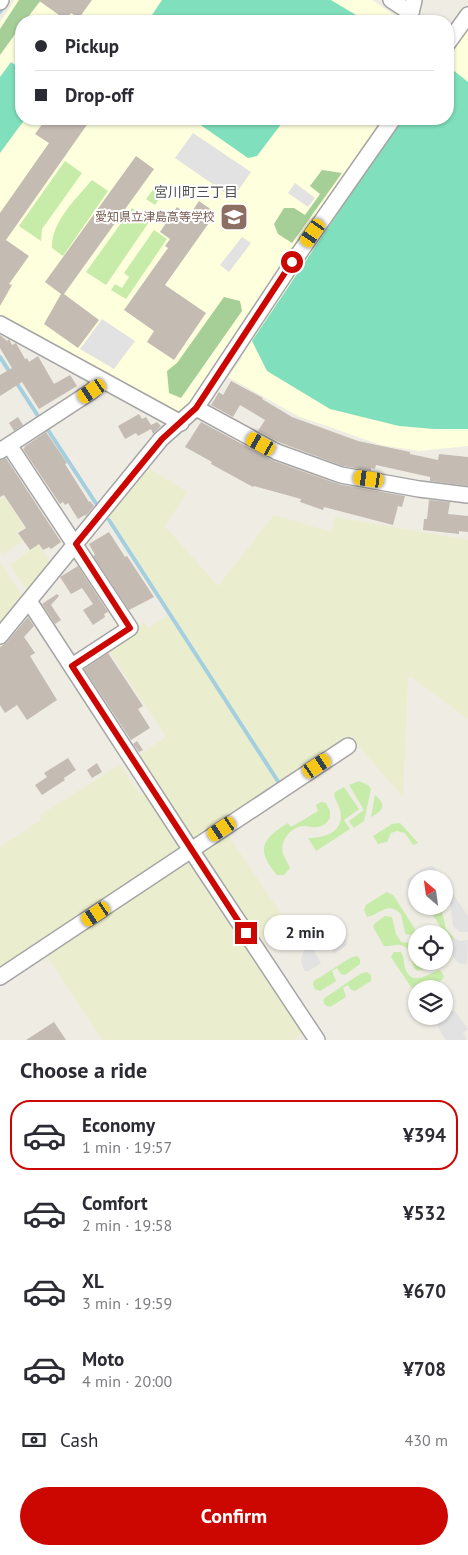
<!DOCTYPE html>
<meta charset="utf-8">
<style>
body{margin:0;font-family:"PT Sans","Noto Sans JP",sans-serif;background:#f7f7f7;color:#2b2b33;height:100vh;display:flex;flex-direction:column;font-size:19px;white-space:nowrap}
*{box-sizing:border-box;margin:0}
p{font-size:16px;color:#7c7c81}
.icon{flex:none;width:28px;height:28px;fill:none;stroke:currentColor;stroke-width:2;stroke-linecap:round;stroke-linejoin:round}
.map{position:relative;height:1040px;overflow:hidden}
.panel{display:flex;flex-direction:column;background:#fff;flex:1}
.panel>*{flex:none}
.banner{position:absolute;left:15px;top:15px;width:439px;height:110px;border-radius:20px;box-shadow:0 1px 4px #0004;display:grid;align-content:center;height:110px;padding:0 20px;background:#fff}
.needle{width:32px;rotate:331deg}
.controls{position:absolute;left:408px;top:870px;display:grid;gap:10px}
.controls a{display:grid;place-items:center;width:45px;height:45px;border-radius:50%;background:#fff;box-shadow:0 1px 4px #0004;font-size:25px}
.end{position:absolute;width:22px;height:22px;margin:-11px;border:6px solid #cc0600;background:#fff;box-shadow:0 0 0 2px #fff}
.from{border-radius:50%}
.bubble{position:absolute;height:35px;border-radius:18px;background:#fff;box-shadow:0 1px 4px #0004;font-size:16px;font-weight:700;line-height:35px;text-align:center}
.car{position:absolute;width:15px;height:30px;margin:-15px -8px;border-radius:6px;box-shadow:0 0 4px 1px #0007;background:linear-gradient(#f5c518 24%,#345 0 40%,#f5c518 0 76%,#345 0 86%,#f5c518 0)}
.banner b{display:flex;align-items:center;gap:18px;height:48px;font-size:19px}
.banner b+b{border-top:1px solid #e1e1e2}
.banner i{width:12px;height:12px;background:#2b2b33}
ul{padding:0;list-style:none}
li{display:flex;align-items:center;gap:15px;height:70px;margin:0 10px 8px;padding:0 10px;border:2px solid transparent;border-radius:20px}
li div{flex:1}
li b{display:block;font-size:19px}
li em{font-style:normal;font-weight:700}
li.selected{border-color:#cc0600}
li>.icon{width:45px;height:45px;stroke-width:1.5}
h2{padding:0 20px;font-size:22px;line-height:60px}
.pay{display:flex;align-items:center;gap:12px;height:55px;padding:0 20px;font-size:19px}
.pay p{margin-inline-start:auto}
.button{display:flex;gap:10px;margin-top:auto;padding:10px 20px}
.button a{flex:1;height:58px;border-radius:30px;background:#cc0600;color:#fff;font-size:20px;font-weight:700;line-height:58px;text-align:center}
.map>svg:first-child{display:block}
</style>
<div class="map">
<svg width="468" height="1040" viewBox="0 0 468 1040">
<rect width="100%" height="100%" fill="#efece4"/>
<path fill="#feffdd" d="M15 0H372L403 21H21V119H448V52L468 23V446L419 451 381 445 298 416 228 377 242 358 231 349 185 411 175 415 0 315V22Z"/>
<path fill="#ebeece" d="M147 467 187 492 165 526 218 586 274 515 332 532 335 517 468 540V719L410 676 408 679 403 797 353 740 283 786 108 514Z
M4 496 24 527 17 532 23 541 3 554 0 550V499Z
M38 544 52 566 31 592 27 590 10 565Z
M0 562 24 599 0 625Z
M168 615 281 788 191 843 135 758 166 737 106 646 144 622 148 628Z
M120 764 140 795 149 790 187 848 0 974V847L41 820 39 816Z
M227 833 286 921 255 942 197 852Z
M189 855 306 1030 294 1040H102L44 951Z"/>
<path fill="#c7eba8" d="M65 161 82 173 42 229 41 241 19 226Z
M92 180 108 191 63 256 52 248C51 222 76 199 92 180Z
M156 186 164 191 155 205 146 199Z
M132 208 149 222 106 285 86 272Z
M154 230 167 239 126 299 111 290 115 284 122 288 129 277 124 273Z
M359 781 368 785 371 789 364 821 354 828 349 821 364 810 349 785Z
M344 787 359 809 344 820 350 829 316 851 308 838C325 838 345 832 340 810 339 805 335 800 334 795L335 792Z
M375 795C387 805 383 811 371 817Z
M321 802 326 803 330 811V818C327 823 323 827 317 827 313 828 309 826 305 826 292 826 279 840 283 854 285 859 288 863 290 868L284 875H277C255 849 262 839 288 823L291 827 318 811 316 805Z
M400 823 418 843 413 845 405 833 397 831 391 833 387 842 378 844 373 836 392 824Z
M387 892 393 895 415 929 414 934 407 935 405 933 401 914C387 901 381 914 367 917L364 910 366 905Z
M424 906 441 907 446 929 454 938 451 943 445 944 444 934H442L444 932 431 912 426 914 424 910Z
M385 916 392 917 396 934 401 942 411 943 416 941V961L433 962 424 969 417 971C408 964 416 948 400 945 395 944 390 947 384 946L373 927 374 924Z
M394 952H401C405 958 403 962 405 968 412 988 428 973 440 970L444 976C439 986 427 989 416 989V991L413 990 391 957Z
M357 956 360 959V964L345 975 341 974 337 968 332 971 336 981 320 991 315 989 313 984 314 981 350 958Z
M367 972 371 975V981L355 991 351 990 348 985 343 988 346 997 330 1007 325 1005 323 1000 326 997 360 974Z"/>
<path fill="#a6cf98" d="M19 0H41L25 21H21V26L0 55V29Z
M322 170 342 173 292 243 278 234 274 224 284 208H294L305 215 320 194 310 186Z
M224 297 240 301 242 311 181 398 169 393 167 371 177 363Z"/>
<path fill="#80e0be" d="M162 0H331L361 18 359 21H148Z
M11 62 21 69V119H25L0 153V77Z
M448 66 468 82V429H434L399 426 330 409 267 371 252 341 401 119H448Z
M192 119H285L257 156 248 158Z"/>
<path fill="#e2e2e2" d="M193 133 251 172 233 198 175 158Z
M295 183 315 198 308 207 288 193Z
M242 237 251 243 229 272 220 265Z
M102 319 135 341 114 369 80 349Z
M431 866 434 867 442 879H416V896H415L408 887 407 880 421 869Z
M444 881 468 916V932H460L453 926 450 901 444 895Z
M333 929 341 931 347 943V945L334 954 325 938 311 945 321 963 309 971H305L303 968 301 960 305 948Z
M454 938 460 941 468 940 467 964H461L456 961 445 944 451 943Z
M449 1011H455L468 1029 463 1033 467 1040H446L438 1028V1019L440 1016H444V1013Z"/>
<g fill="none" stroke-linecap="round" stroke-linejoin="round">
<path stroke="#a3cfde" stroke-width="4" d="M0 12 8 0
M0 357 11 374
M16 382 40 419
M46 427 99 508
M109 520 281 786"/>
</g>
<path fill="#c4bbb3" d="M38 0H92L79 18 71 13 66 20Z
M46 119H91L6 240 29 256 9 284 12 285 0 306V213L49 143 35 134Z
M136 156 154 169 64 294 99 320 78 348 44 324 61 294 45 282Z
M199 201 216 213 165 285 206 313 174 360 147 342 154 331 124 310 168 248 165 246 170 239 160 232 177 207 189 216Z
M0 335 7 341 9 339 12 345 16 343 25 359 27 358 29 362 38 356 54 384 70 375 77 386 39 409 22 382 0 396V375L12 368 0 348Z
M231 381 263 398 262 399 292 417 358 441 410 452V454L438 460 439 454 468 457V486L430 481V477L376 465 375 469 371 468V471L343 466 281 443 258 431 265 420 240 405 233 417 211 405 219 392 223 395Z
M139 414 142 419 146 417 151 425 157 422 161 426 153 434 151 429 138 436 136 433 125 439 118 426Z
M18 417 23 425 14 431 9 423Z
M201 422 274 461 338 484 405 496 402 507 398 506 393 525 324 507 323 510 300 502 301 499 254 486 253 487 211 464 212 462 185 447Z
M46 432 67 463 65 464 89 502 90 501 94 506 86 516 85 515 78 519 68 503 65 505 63 502 60 504 23 449 25 448 24 447Z
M6 458 61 542 51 549 49 547 43 550 39 544 30 550 18 533 26 528 4 495 0 497V460Z
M429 500 450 502 448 514 468 516V532L459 531V534L423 530 424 519H427Z
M109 532 125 557 127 556 154 597 129 610 93 556 95 555 89 544Z
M78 566 108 612 104 614 105 617 93 625 83 610 93 604 82 588 71 594 60 577Z
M57 594 59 596 51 605 61 620 55 624 42 604Z
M28 617 34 626 24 637 35 653 30 656 57 700 27 720 17 705 5 713 0 705V647L7 642Z
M108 653 143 706 138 709 150 728 131 740 84 669Z
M137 741 143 750 139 752 133 744Z
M68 758 76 770 64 778 65 780 42 795 35 785 47 777 44 773Z
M97 763 102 772 92 778 87 770Z
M54 1022 66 1040H26Z"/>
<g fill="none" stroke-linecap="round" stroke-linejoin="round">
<defs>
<path id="minor" d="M391 0 411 13 414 0
M0 2 1 0
M448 43 468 15
M0 324 181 423
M196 408 277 452 341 475 419 489 468 495
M9 445 130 628 72 666
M0 451 92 391 102 380
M29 601 191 850 317 1040
M0 636 161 439 196 408 293 262 393 119
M0 977 348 746"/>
</defs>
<use href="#minor" stroke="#a5a5a5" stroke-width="18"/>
<use href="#minor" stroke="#fff" stroke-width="15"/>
</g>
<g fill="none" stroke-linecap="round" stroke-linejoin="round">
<path stroke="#cc0600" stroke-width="6" d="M246 933 72 666 130 628 76 544 162 439 196 408 292 262"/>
</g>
<defs>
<symbol id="school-square" viewBox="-11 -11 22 22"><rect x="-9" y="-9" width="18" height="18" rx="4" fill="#8d6e63" stroke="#fff"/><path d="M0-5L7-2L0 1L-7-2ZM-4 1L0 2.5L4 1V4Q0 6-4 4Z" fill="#fff"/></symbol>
</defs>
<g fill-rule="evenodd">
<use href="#school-square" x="218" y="201" width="32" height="32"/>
</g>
<g text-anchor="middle" stroke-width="4" stroke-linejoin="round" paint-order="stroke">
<g font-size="12" fill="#785e54" stroke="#fff" text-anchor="end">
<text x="215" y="221">愛知県立津島高等学校</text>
</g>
<g font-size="14" fill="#515151" stroke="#fff">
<text x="196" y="197">宮川町三丁目</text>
</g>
</g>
</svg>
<div class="controls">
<a><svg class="needle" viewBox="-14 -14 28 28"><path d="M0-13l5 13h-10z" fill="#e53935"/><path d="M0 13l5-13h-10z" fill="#7c7c81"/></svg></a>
<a><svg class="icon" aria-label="locate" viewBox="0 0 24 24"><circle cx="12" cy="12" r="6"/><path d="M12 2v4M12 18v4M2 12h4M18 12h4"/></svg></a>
<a><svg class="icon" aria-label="layers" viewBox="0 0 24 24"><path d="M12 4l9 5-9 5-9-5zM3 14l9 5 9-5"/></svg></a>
</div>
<i class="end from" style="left:292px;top:262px"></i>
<i class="end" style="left:246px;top:933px"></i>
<div class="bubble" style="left:264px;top:915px;width:82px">2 min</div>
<i class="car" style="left:313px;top:233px;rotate:215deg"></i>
<i class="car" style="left:92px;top:391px;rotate:236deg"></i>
<i class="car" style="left:261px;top:444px;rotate:299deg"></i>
<i class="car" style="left:369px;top:479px;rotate:278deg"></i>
<i class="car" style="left:317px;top:766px;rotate:56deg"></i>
<i class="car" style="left:222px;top:829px;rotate:236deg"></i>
<i class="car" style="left:96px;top:914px;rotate:236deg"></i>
<div class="banner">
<b><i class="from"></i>Pickup</b>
<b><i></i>Drop-off</b>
</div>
</div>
<section class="panel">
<h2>Choose a ride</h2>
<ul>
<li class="selected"><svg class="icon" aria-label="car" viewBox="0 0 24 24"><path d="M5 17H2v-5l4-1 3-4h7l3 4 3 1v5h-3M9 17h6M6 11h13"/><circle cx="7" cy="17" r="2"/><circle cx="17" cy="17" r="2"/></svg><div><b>Economy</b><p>1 min · 19:57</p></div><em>¥394</em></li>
<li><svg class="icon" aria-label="car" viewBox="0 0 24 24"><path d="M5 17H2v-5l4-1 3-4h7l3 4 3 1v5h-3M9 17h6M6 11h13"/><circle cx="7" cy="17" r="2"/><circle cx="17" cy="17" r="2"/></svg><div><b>Comfort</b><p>2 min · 19:58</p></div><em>¥532</em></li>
<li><svg class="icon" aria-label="car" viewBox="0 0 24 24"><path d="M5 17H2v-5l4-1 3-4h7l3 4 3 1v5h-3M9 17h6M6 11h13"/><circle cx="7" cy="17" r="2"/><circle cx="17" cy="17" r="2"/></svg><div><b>XL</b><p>3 min · 19:59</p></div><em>¥670</em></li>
<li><svg class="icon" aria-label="car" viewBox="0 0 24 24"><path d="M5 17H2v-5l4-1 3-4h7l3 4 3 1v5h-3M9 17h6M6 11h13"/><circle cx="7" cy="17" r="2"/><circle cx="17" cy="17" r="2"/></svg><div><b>Moto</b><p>4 min · 20:00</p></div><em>¥708</em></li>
</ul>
<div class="pay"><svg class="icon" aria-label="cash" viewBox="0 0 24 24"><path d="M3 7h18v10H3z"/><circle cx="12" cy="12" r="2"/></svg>Cash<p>430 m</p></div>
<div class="button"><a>Confirm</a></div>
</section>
